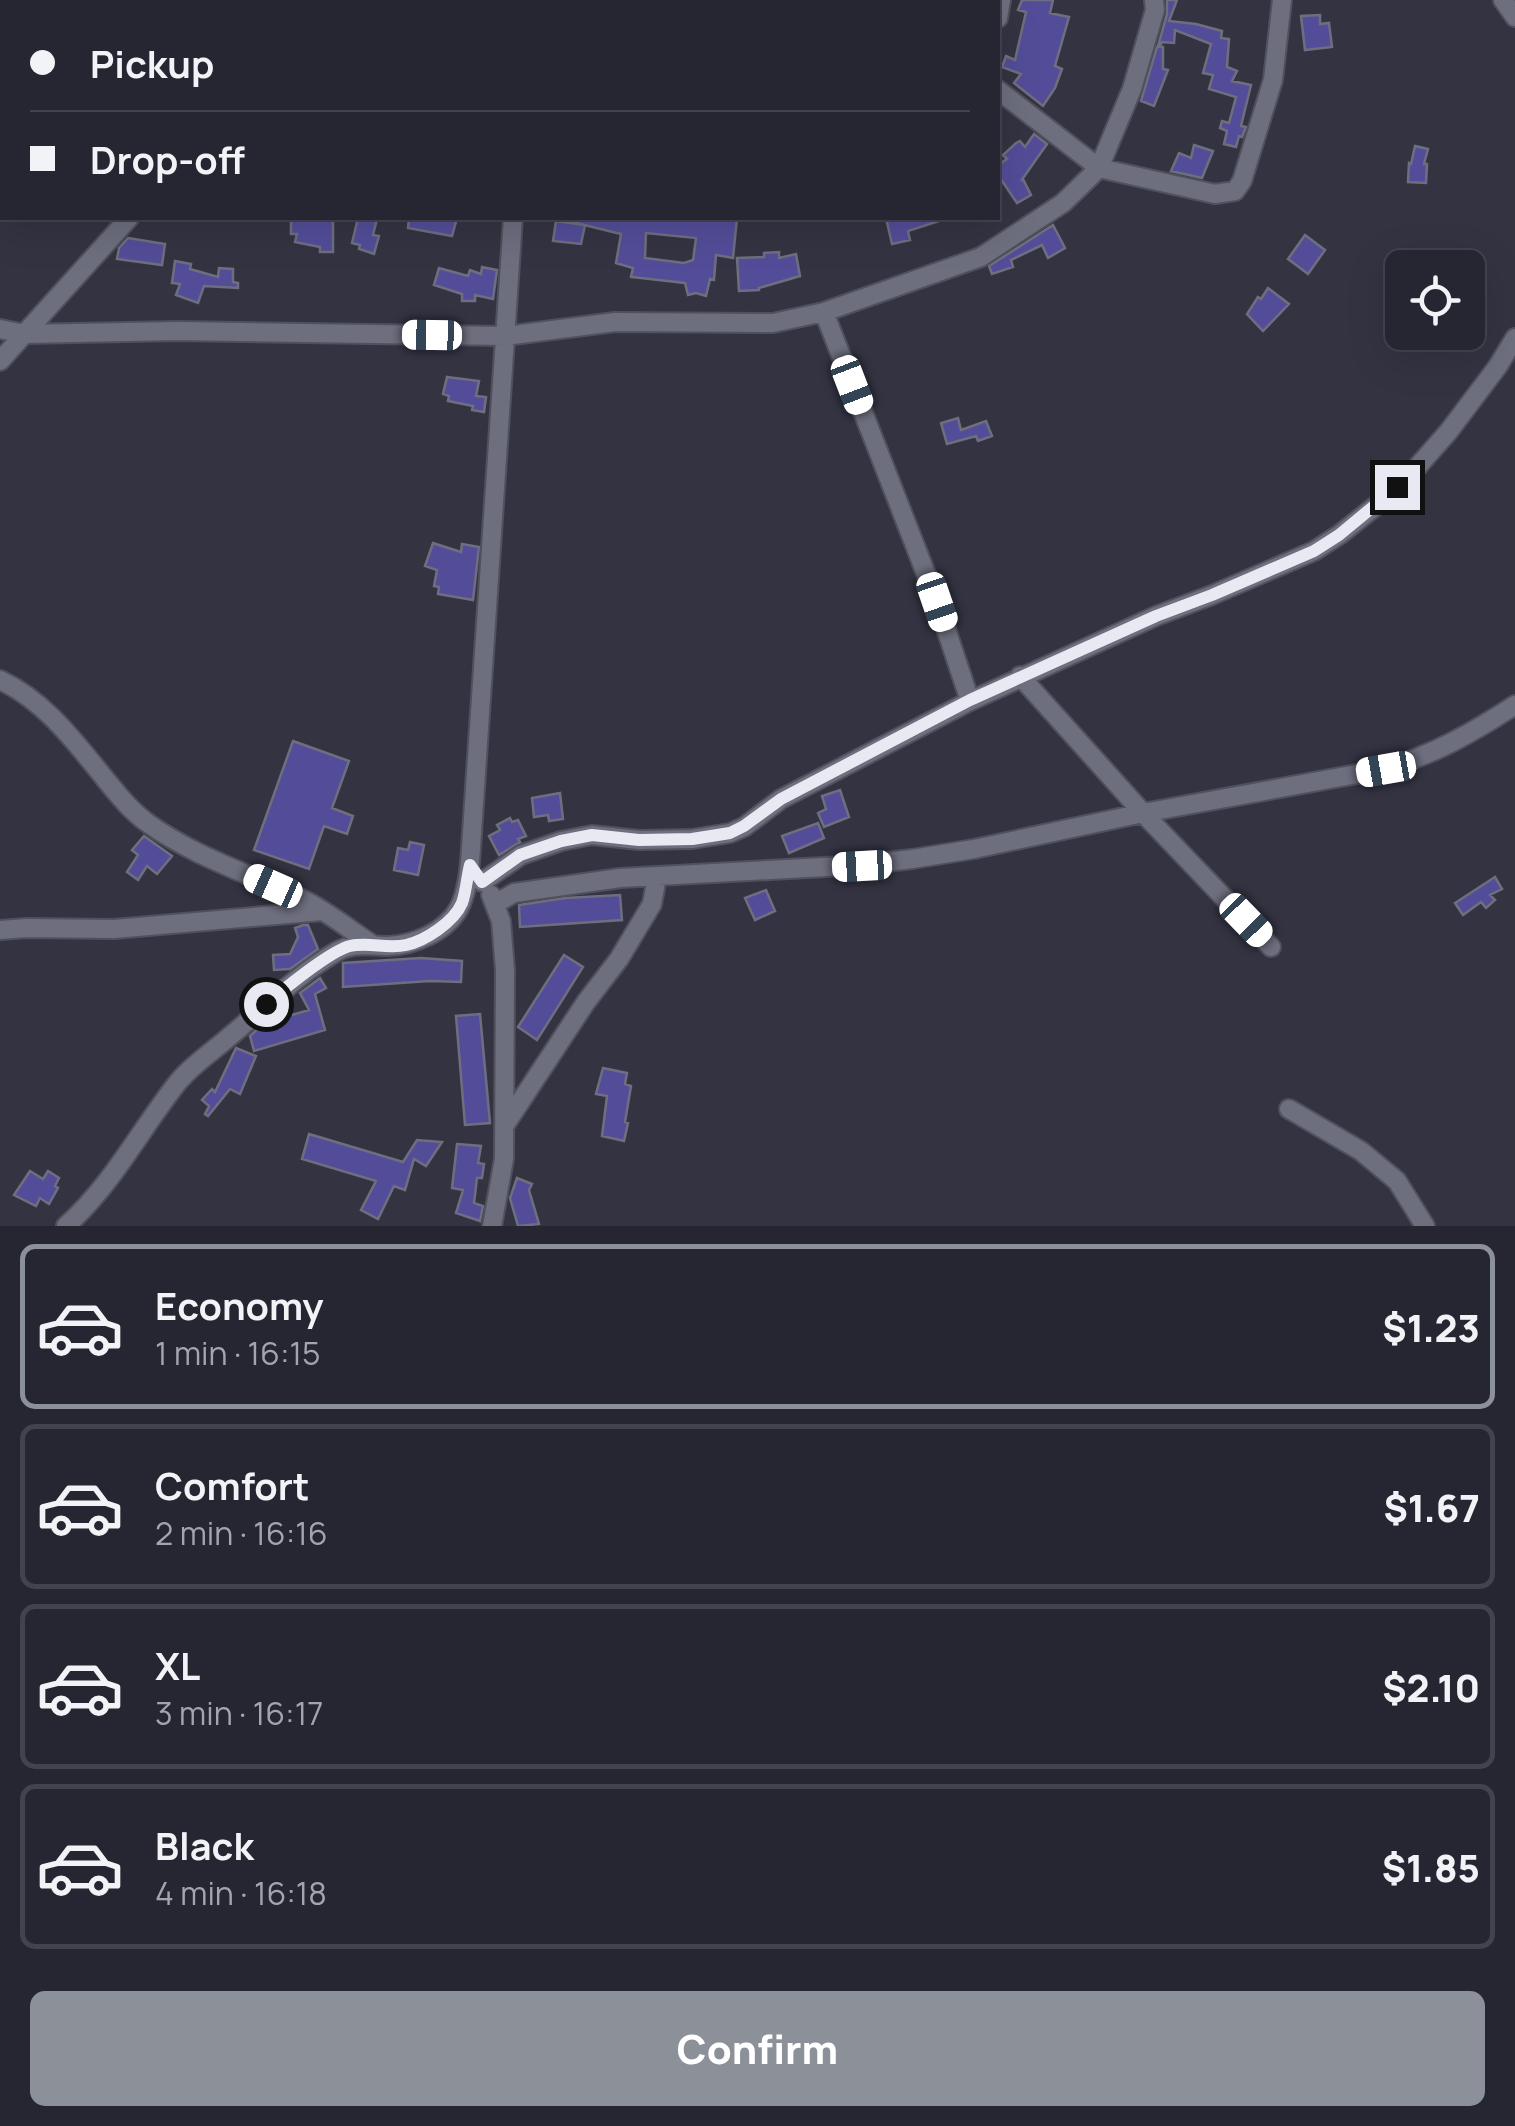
<!DOCTYPE html>
<meta charset="utf-8">
<style>
body{margin:0;font-family:Manrope,sans-serif;background:#32323e;color:#f1f3f6;height:100vh;display:flex;flex-direction:column;font-size:38px;white-space:nowrap}
*{box-sizing:border-box;margin:0}
p{font-size:32px;color:#a4a5ac}
.icon{flex:none;width:55px;height:55px;fill:none;stroke:currentColor;stroke-width:2;stroke-linecap:round;stroke-linejoin:round}
.map{position:relative;height:1226px;overflow:hidden}
.details{display:flex;flex-direction:column;background:#262632;flex:1}
.details>*{flex:none}
.banner{position:absolute;left:0px;top:0px;width:1000px;height:220px;box-shadow:0 10px 40px #0002,0 0 0 2px #42434d;display:grid;align-content:center;height:220px;padding:0 30px;background:#262632}
.fabs{position:absolute;left:1385px;top:250px;display:grid;gap:20px}
.fabs a{display:grid;place-items:center;width:100px;height:100px;border-radius:15px;background:#262632;box-shadow:0 10px 40px #0002,0 0 0 2px #42434d;font-size:50px}
.end{position:absolute;width:45px;height:45px;margin:-22px;border:12px solid #e9e9f3;background:#111;box-shadow:0 0 0 5px #111}
.from{border-radius:50%}
.car{position:absolute;width:30px;height:60px;margin:-30px -15px;border-radius:12px;box-shadow:0 0 8px 2px #0007;background:linear-gradient(#fff 24%,#345 0 40%,#fff 0 76%,#345 0 86%,#fff 0)}
.banner b{display:flex;align-items:center;gap:35px;height:95px;font-size:38px}
.banner b+b{border-top:2px solid #42434d}
.banner i{width:25px;height:25px;background:#f1f3f6}
ul{padding:18px 0 0;list-style:none}
li{display:flex;align-items:center;gap:30px;height:165px;margin:0 20px 15px;padding:0 10px;border:5px solid #42434d;border-radius:15px}
li div{flex:1}
li b{display:block;font-size:38px}
li em{font-style:normal;font-weight:800}
li.current{border-color:#8c9099}
li>.icon{width:90px;height:90px;stroke-width:1.5}
.action{display:flex;gap:20px;margin-top:auto;padding:20px 30px}
.action a{flex:1;height:115px;border-radius:15px;background:#8c9099;color:#fff;font-size:40px;font-weight:800;line-height:115px;text-align:center}
.map>svg:first-child{display:block}
</style>
<div class="map">
<svg width="1515" height="1226" viewBox="0 0 1515 1226">
<rect width="100%" height="100%" fill="#333342"/>
<path fill="#534d99" stroke="#6e6e7f" stroke-width="2.5" fill-rule="evenodd" d="M1022 0H1053L1050 13 1069 17 1055 66 1062 69 1055 88 1043 106 1014 83 1021 74 1002 67 1006 56 1015 60 1026 12 1018 10Z
M1167 0H1177L1169 21 1196 24 1222 31 1221 38 1229 39 1227 67 1237 71 1232 81 1251 85 1241 126 1246 127 1242 137 1239 136 1236 147 1224 144 1227 131 1220 128 1222 121 1229 123 1236 97 1209 89 1213 75 1203 73 1211 44 1175 30 1174 43 1162 42 1160 46H1158L1167 14Z
M1320 15V24L1329 23 1332 47 1305 50 1301 16Z
M1157 47H1163V69L1168 70 1154 106 1141 101Z
M1034 134 1047 144 1021 181 1023 179 1031 195 1017 203 998 175V165L1007 159 1003 155 1016 143 1020 141 1025 147Z
M1194 145 1213 151 1202 178 1171 171 1179 153 1191 158Z
M1415 146 1428 149 1424 164H1427L1426 183 1408 182 1409 163 1411 164Z
M291 218H333V252H320V247L295 242 297 234H291Z
M358 218 377 219 373 235 379 236 374 254 359 249 360 245 352 243Z
M409 218H457L452 236 408 228Z
M573 218H737L733 258 716 255 714 280 710 279 706 296 696 293 688 295 685 283 631 277 633 268 616 263 621 234 572 222ZM646 233 696 238 693 260 684 263 645 258Z
M886 218H941L942 220 908 231 910 240 892 244Z
M556 221 585 225 581 244 553 241Z
M1053 225 1065 248 1048 258 1042 245 1011 260 1013 267 992 274 989 266Z
M1305 235 1325 250 1308 274 1288 259Z
M128 238 165 244 162 265 117 259 119 248Z
M779 252V258L796 254 800 276 759 288V290L739 291 737 258 764 257V253Z
M175 261 191 264 190 269 218 277 219 268 233 269V282L238 283V288L204 286 198 303 176 295 180 284 172 283Z
M482 267 497 270 493 299 475 295V301H462V294L434 285 439 268 468 276 470 270 481 274Z
M1268 288 1289 304 1263 331 1247 314 1258 297 1261 299Z
M447 377 479 381 476 396 486 397 484 412 472 410 473 406 448 401 449 396 443 394Z
M958 418 961 430 986 421 992 436 978 441 976 436 947 444 941 423Z
M433 543 461 552 462 544 479 547 473 600 438 594 439 587 434 586 437 570 425 566Z
M293 741 349 761 332 808 353 816 347 834 324 826 309 869 254 850Z
M840 790 849 817 824 827 818 813 826 809 822 796Z
M560 793 563 819 549 821 548 815 534 817 532 798Z
M510 818 512 822 518 820 526 836 518 839 520 842 499 855 489 836 500 830 497 825Z
M818 823 824 838 789 853 782 836Z
M144 836 172 856 157 874 147 866 138 880 127 872 138 855 132 850Z
M410 842 424 845 418 875 394 870 398 848 408 850Z
M1495 877 1502 889 1490 895 1495 900 1486 908 1481 902 1463 915 1455 903Z
M766 890 775 911 755 920 745 898Z
M620 895 622 920 520 927 519 905 565 898Z
M303 925H308L318 949 290 969 274 970 273 955 290 954 298 937 295 928Z
M564 955 583 967 537 1040 518 1027Z
M421 958 462 961 461 982 430 981 343 987V963Z
M320 978 326 988 315 994 325 1030 254 1051 250 1036 264 1023 309 1010 300 993Z
M480 1014 490 1123 465 1125 456 1016Z
M236 1048 256 1056 240 1094 230 1089 208 1116 205 1114 209 1106 202 1100 212 1089 215 1092Z
M603 1068 627 1073 625 1084 631 1086 625 1122 628 1123 624 1141 602 1136 607 1096 596 1094Z
M309 1134 403 1162 417 1140 442 1142 426 1166 414 1159 405 1190 394 1186 378 1219 361 1210 376 1181 302 1159Z
M457 1144 481 1146 478 1163 484 1164 482 1178H477L474 1203 483 1206 480 1221 456 1213 463 1190 452 1188Z
M30 1171 43 1179 48 1171 59 1178 55 1186 58 1188 49 1204 40 1198 36 1206 14 1195Z
M517 1178 532 1184 529 1190 539 1224 518 1226 510 1198Z"/>
<g fill="none" stroke-linecap="round" stroke-linejoin="round">
<defs>
<path id="minor" d="M1503 0 1515 17
M998 18 1001 0
M998 90 1099 168 1215 194 1235 191 1242 181 1273 80 1282 0
M0 178H2
M824 312 937 602 970 701
M0 329 24 334 178 331 505 336 615 322 773 323 824 312 981 257 1063 203 1099 168 1132 89 1155 10 1154 0
M0 361 129 218
M1020 676 1143 813 1271 947
M0 680C45 701 75 742 106 780 119 796 132 812 149 824 195 857 251 874 302 899 327 911 350 930 373 945
M482 882 521 855 561 841 592 835 639 840 692 839 730 833 744 827 781 799 970 701 1156 616 1212 595 1314 551 1339 535 1382 501 1412 473 1449 431 1498 366 1515 338
M491 895 501 921 505 970 504 1159 492 1226
M495 904 514 893 620 878 862 865 912 859 974 849 1143 813 1385 769C1435 754 1472 733 1515 705
M0 930 26 928 114 929 322 911
M1289 1109 1361 1151 1397 1181 1425 1226
M505 1125 586 1002 619 959 652 904 657 877
M66 1226C113 1184 140 1130 178 1082 193 1064 212 1052 229 1037 264 1008 297 975 336 952 353 942 370 946 388 946 414 945 446 932 459 908 468 891 470 867 471 848L513 218"/>
</defs>
<use href="#minor" stroke="#51515d" stroke-width="22"/>
<use href="#minor" stroke="#6d6e7e" stroke-width="18"/>
</g>
<g fill="none" stroke-linecap="round" stroke-linejoin="round">
<path stroke="#e9e9f3" stroke-width="12" d="M266 1004C284 989 330 951 350 946 368 942 388 949 406 945 425 941 454 922 462 903 466 892 467 877 470 865L482 882 520 855 561 841 592 835 639 840 692 839 730 833 744 826 781 799 970 700 1156 616 1212 595 1314 551 1339 535 1397 487"/>
</g>
</svg>
<div class="fabs">
<a><svg class="icon" aria-label="locate" viewBox="0 0 24 24"><circle cx="12" cy="12" r="6"/><path d="M12 2v4M12 18v4M2 12h4M18 12h4"/></svg></a>
</div>
<i class="end from" style="left:266px;top:1004px"></i>
<i class="end" style="left:1397px;top:487px"></i>
<i class="car" style="left:432px;top:335px;rotate:271deg"></i>
<i class="car" style="left:852px;top:385px;rotate:159deg"></i>
<i class="car" style="left:937px;top:602px;rotate:161deg"></i>
<i class="car" style="left:1386px;top:769px;rotate:260deg"></i>
<i class="car" style="left:862px;top:866px;rotate:267deg"></i>
<i class="car" style="left:273px;top:886px;rotate:294deg"></i>
<i class="car" style="left:1246px;top:920px;rotate:136deg"></i>
<div class="banner">
<b><i class="from"></i>Pickup</b>
<b><i></i>Drop-off</b>
</div>
</div>
<section class="details">
<ul>
<li class="current"><svg class="icon" aria-label="car" viewBox="0 0 24 24"><path d="M5 17H2v-5l4-1 3-4h7l3 4 3 1v5h-3M9 17h6M6 11h13"/><circle cx="7" cy="17" r="2"/><circle cx="17" cy="17" r="2"/></svg><div><b>Economy</b><p>1 min · 16:15</p></div><em>$1.23</em></li>
<li><svg class="icon" aria-label="car" viewBox="0 0 24 24"><path d="M5 17H2v-5l4-1 3-4h7l3 4 3 1v5h-3M9 17h6M6 11h13"/><circle cx="7" cy="17" r="2"/><circle cx="17" cy="17" r="2"/></svg><div><b>Comfort</b><p>2 min · 16:16</p></div><em>$1.67</em></li>
<li><svg class="icon" aria-label="car" viewBox="0 0 24 24"><path d="M5 17H2v-5l4-1 3-4h7l3 4 3 1v5h-3M9 17h6M6 11h13"/><circle cx="7" cy="17" r="2"/><circle cx="17" cy="17" r="2"/></svg><div><b>XL</b><p>3 min · 16:17</p></div><em>$2.10</em></li>
<li><svg class="icon" aria-label="car" viewBox="0 0 24 24"><path d="M5 17H2v-5l4-1 3-4h7l3 4 3 1v5h-3M9 17h6M6 11h13"/><circle cx="7" cy="17" r="2"/><circle cx="17" cy="17" r="2"/></svg><div><b>Black</b><p>4 min · 16:18</p></div><em>$1.85</em></li>
</ul>
<div class="action"><a>Confirm</a></div>
</section>
